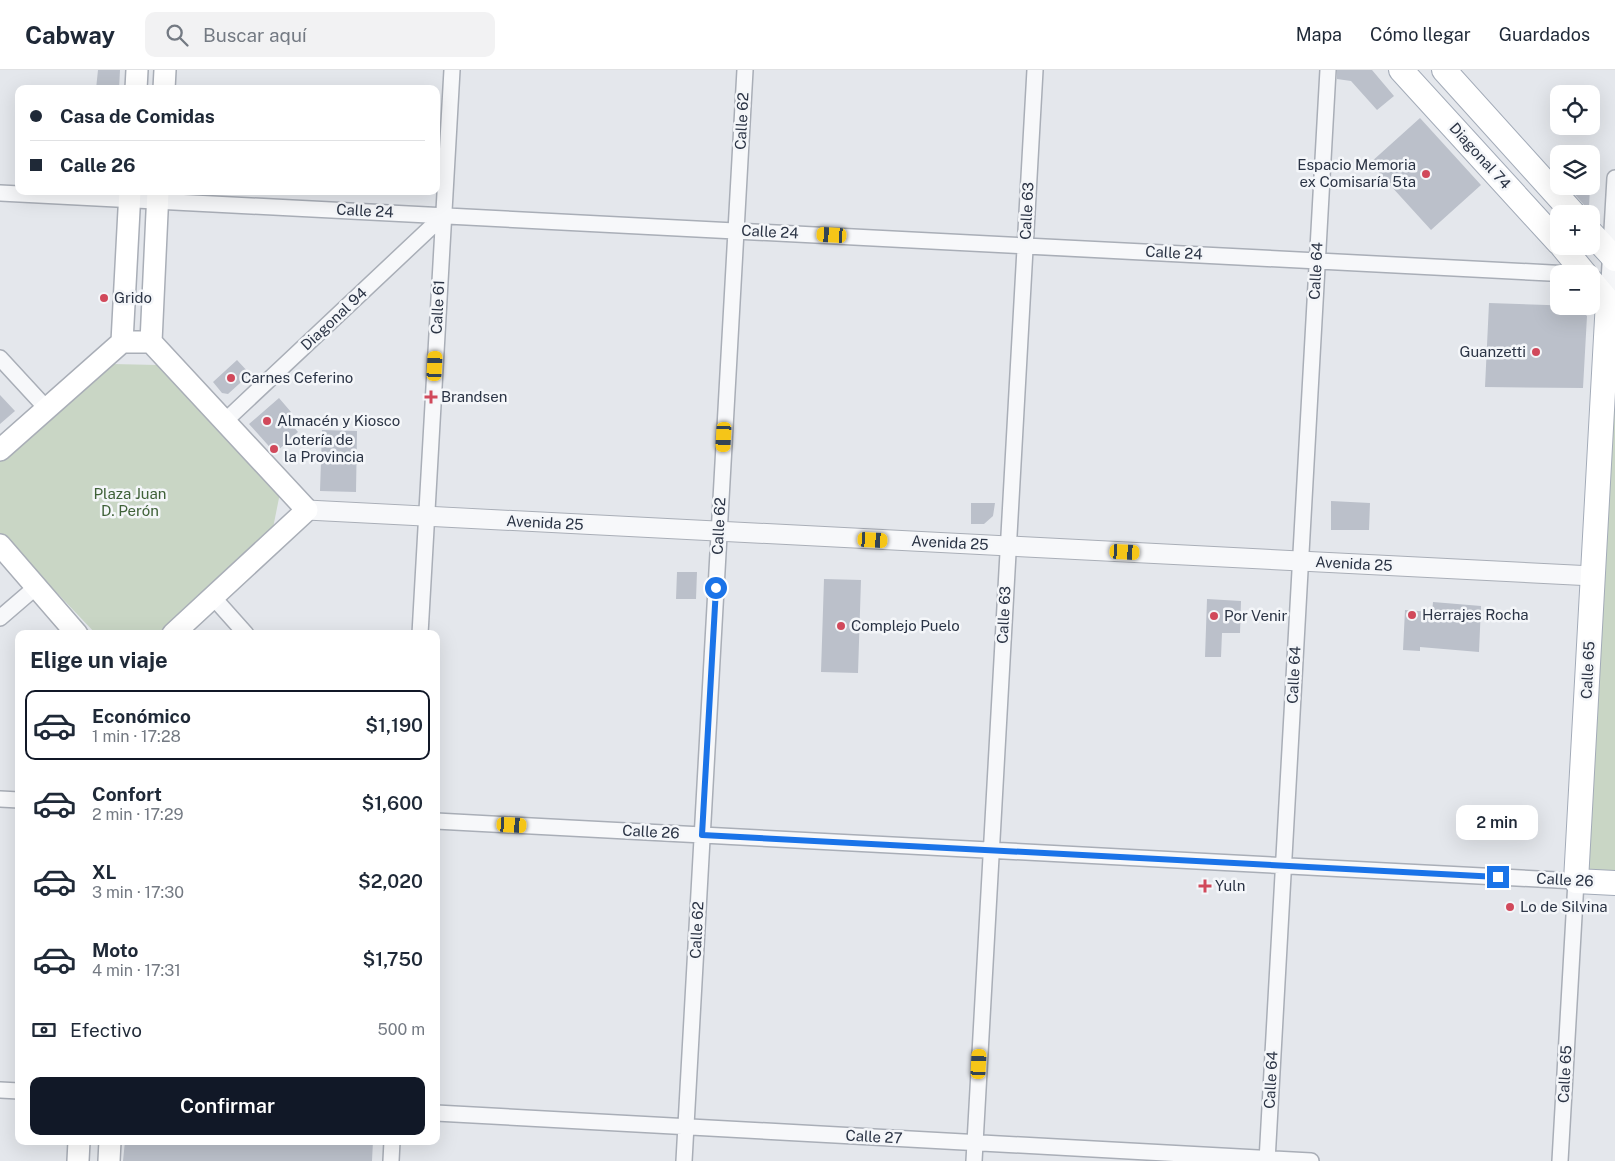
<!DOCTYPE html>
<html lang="es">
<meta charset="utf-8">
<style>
body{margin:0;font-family:"Public Sans",sans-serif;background:#f2f2f3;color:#1f2937;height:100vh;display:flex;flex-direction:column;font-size:19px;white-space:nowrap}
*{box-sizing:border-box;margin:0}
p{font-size:16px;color:#747a83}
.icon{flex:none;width:28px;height:28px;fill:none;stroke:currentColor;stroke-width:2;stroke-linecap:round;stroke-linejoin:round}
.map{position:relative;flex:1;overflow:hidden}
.sheet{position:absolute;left:15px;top:560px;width:425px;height:515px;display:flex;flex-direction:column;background:#fff;border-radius:10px;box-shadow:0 5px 20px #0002}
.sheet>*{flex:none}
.guide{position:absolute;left:15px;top:15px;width:425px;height:110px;border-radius:10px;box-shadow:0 5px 20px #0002;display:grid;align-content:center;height:110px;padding:0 15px;background:#fff}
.fabs{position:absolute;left:1550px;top:15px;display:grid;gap:10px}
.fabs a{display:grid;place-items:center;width:50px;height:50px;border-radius:10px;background:#fff;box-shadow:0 5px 20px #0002;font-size:25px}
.end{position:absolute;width:22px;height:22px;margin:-11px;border:6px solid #1a73e8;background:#fff;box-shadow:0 0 0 2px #fff}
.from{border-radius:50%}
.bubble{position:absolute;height:35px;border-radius:10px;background:#fff;box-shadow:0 5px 20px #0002;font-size:16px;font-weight:600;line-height:35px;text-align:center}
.car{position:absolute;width:15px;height:30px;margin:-15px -8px;border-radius:6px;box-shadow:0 0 4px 1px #0007;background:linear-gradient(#f5c518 24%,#345 0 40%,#f5c518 0 76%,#345 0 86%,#f5c518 0)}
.guide b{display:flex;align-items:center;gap:18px;height:48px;font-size:19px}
.guide b+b{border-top:1px solid #e0e1e3}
.guide i{width:12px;height:12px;background:#1f2937}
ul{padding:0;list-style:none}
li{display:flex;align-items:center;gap:15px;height:70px;margin:0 10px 8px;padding:0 5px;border:2px solid transparent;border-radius:10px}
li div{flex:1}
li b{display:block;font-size:19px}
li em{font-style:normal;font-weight:600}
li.on{border-color:#111827}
li>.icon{width:45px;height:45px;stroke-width:1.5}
h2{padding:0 15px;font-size:22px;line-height:60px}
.pay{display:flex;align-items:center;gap:12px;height:55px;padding:0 15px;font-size:19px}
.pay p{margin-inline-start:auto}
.button{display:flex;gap:10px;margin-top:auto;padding:10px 15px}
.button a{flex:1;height:58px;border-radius:10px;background:#111827;color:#fff;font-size:20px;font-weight:600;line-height:58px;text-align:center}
header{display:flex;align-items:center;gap:30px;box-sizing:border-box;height:70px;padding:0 25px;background:#fff;border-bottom:1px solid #e0e1e3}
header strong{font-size:24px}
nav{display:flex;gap:28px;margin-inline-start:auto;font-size:18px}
.search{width:350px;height:45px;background:#f2f2f3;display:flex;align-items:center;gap:12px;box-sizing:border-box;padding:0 18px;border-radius:10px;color:#747a83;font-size:19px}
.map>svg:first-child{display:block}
</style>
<header>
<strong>Cabway</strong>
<div class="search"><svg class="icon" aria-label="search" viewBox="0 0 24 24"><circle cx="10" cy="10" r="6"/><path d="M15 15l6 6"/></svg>Buscar aquí</div>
<nav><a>Mapa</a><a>Cómo llegar</a><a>Guardados</a></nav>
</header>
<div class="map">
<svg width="1615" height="1091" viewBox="0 0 1615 1091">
<rect width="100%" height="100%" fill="#e4e7ec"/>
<path fill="#c9d6c5" d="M1615 293V804L1586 802Z
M112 294 158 295 280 423 273 458 160 564H96L0 463V390Z"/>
<path fill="#bbc0ca" d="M98 0H120L119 19H96Z
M1337 0H1372L1394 26 1377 40 1351 11 1337 9Z
M1420 48 1481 115 1431 160 1370 93Z
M1567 116H1590L1589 137H1586Z
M1489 233 1577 236 1587 246 1583 318 1485 317Z
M237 290 250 304 228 324 222 323 213 312Z
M0 325 15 341 0 354Z
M279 328 291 342 285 347 298 362 275 383 249 354Z
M322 360 357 361 356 422 320 421Z
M1331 431 1370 433 1369 460H1331Z
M971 433H995L993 446 984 454H971Z
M677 502H697L696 529H676Z
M824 509 861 510 858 603 821 602Z
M1207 529 1241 531 1240 563H1222L1221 587H1205Z
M1433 532 1481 536 1479 582 1420 577V581L1403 580 1405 540 1432 542Z
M125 1071H373L372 1091H123Z"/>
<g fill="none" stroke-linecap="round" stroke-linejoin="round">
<defs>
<path id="minor" d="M0 123 1570 204
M1608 229 1615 108
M0 288 47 339
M224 352 444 145
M213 527 246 564
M0 548 36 517
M420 564 452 0
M0 729 19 730
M436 751 1576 811 1560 1091
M0 1020 19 1021
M436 1043 1311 1091
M391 1091 392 1071
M684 1091 745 0
M974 1091 1035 0
M1267 1091 1328 0"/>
<path id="tertiary" d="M307 440 1593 506"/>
<path id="secondary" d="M136 19 137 0
M164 19 165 0
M122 272 130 121
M151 272 158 121
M0 380 122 272H151L307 440 173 564
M0 475 77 564
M78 1091 79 1071
M109 1091 110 1071"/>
<path id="primary" d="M1401 0 1559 173
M1444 0 1574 144
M1591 163 1615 189
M1562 176 1585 204
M1591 211 1608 231 1576 811 1615 813"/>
</defs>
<use href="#minor" stroke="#a9aeb7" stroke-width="18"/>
<use href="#tertiary" stroke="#a9aeb7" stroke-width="21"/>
<use href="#secondary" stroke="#a9aeb7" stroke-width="24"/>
<use href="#primary" stroke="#a3abb8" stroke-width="26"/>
<use href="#minor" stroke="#f7f8fa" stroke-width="15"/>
<use href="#tertiary" stroke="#f7f8fa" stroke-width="19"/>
<use href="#secondary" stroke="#fff" stroke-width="21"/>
<use href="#primary" stroke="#fff" stroke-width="24"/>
</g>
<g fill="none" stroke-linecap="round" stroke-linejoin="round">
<path stroke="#1a73e8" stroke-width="6" d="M716 518 702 765 1498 807"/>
</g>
<g fill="#d1495b" stroke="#f4f6f9" stroke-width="2">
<circle cx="1426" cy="104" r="5"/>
<circle cx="104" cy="228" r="5"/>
<circle cx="1536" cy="282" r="5"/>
<circle cx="231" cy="308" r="5"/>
<path d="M428.5 319.5h5v5h5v5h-5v5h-5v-5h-5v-5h5z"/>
<circle cx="267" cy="351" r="5"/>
<circle cx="274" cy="379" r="5"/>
<circle cx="1412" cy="545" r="5"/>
<circle cx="1214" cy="546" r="5"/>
<circle cx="841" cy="556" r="5"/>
<path d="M1202.5 808.5h5v5h5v5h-5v5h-5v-5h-5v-5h5z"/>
<circle cx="1510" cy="837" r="5"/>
</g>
<g text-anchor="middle" stroke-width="5" stroke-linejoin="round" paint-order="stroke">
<g font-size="15" fill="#2b3445" stroke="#f4f6f9">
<text transform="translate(742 51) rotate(-87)" y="5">Calle 62</text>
<text transform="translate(1480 86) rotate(48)" y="5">Diagonal 74</text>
<text transform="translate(365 141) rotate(3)" y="5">Calle 24</text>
<text transform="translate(1027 141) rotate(-87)" y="5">Calle 63</text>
<text transform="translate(770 162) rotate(3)" y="5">Calle 24</text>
<text transform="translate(1174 183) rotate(3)" y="5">Calle 24</text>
<text transform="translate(1316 201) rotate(-87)" y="5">Calle 64</text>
<text transform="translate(438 237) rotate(-87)" y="5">Calle 61</text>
<text transform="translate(334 249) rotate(-43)" y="5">Diagonal 94</text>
<text transform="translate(545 453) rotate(3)" y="5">Avenida 25</text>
<text transform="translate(719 456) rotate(-87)" y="5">Calle 62</text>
<text transform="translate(950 473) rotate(3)" y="5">Avenida 25</text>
<text transform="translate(1354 494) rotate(3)" y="5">Avenida 25</text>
<text transform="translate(1004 545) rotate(-87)" y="5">Calle 63</text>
<text transform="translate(1588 600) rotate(-87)" y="5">Calle 65</text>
<text transform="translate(1294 605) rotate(-87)" y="5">Calle 64</text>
<text transform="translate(651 762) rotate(3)" y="5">Calle 26</text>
<text transform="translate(1565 810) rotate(3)" y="5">Calle 26</text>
<text transform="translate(697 860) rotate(-87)" y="5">Calle 62</text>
<text transform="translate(1565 1004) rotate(-87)" y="5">Calle 65</text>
<text transform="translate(1271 1010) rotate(-87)" y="5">Calle 64</text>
<text transform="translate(874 1067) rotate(3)" y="5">Calle 27</text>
</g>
<g font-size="15" fill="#2b3445" stroke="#f4f6f9" text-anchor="start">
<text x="1416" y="100" text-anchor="end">Espacio Memoria<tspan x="1416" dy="17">ex Comisaría 5ta</tspan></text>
<text x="114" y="233">Grido</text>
<text x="1526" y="287" text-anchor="end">Guanzetti</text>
<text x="241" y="313">Carnes Ceferino</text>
<text x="441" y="332">Brandsen</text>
<text x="277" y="356">Almacén y Kiosco</text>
<text x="284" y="375">Lotería de<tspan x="284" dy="17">la Provincia</tspan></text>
<text x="1422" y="550">Herrajes Rocha</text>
<text x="1224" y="551">Por Venir</text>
<text x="851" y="561">Complejo Puelo</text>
<text x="1215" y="821">Yuln</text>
<text x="1520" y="842">Lo de Silvina</text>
</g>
<g font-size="15" fill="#3f6138" stroke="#f4f6f9">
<text x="130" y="429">Plaza Juan<tspan x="130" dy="17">D. Perón</tspan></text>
</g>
</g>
</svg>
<div class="fabs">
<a><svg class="icon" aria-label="locate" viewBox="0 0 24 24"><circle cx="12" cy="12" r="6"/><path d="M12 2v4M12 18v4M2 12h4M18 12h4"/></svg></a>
<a><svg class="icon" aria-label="layers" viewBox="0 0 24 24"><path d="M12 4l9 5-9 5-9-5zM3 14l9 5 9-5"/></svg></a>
<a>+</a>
<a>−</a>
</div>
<i class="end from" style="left:716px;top:518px"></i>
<i class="end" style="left:1498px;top:807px"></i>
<div class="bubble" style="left:1456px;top:735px;width:82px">2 min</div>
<i class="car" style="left:832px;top:165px;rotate:273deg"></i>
<i class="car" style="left:435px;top:296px;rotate:3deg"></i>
<i class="car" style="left:724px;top:367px;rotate:183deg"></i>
<i class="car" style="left:873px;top:470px;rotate:93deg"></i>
<i class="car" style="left:1125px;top:482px;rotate:93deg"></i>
<i class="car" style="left:512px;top:755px;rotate:93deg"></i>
<i class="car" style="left:979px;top:994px;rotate:3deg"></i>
<div class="guide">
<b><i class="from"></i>Casa de Comidas</b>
<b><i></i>Calle 26</b>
</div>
<section class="sheet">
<h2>Elige un viaje</h2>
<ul>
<li class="on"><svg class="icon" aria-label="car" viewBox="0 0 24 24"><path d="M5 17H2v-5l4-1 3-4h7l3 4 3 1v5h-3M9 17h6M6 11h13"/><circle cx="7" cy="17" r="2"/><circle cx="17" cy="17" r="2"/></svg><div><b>Económico</b><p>1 min · 17:28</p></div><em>$1,190</em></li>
<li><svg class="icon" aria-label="car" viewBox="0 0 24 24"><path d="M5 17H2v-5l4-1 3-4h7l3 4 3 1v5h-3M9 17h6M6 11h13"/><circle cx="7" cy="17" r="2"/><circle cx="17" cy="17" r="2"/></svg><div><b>Confort</b><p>2 min · 17:29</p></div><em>$1,600</em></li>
<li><svg class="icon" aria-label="car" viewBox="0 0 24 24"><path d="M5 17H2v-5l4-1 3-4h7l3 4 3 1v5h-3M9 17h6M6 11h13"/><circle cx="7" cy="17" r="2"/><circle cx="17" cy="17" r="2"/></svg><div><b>XL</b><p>3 min · 17:30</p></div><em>$2,020</em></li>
<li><svg class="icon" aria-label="car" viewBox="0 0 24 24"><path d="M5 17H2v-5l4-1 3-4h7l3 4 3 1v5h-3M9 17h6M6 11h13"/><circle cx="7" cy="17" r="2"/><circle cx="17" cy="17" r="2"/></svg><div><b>Moto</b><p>4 min · 17:31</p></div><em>$1,750</em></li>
</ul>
<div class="pay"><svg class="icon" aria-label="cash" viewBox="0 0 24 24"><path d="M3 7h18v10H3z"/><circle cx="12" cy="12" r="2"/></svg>Efectivo<p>500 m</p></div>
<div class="button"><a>Confirmar</a></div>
</section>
</div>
